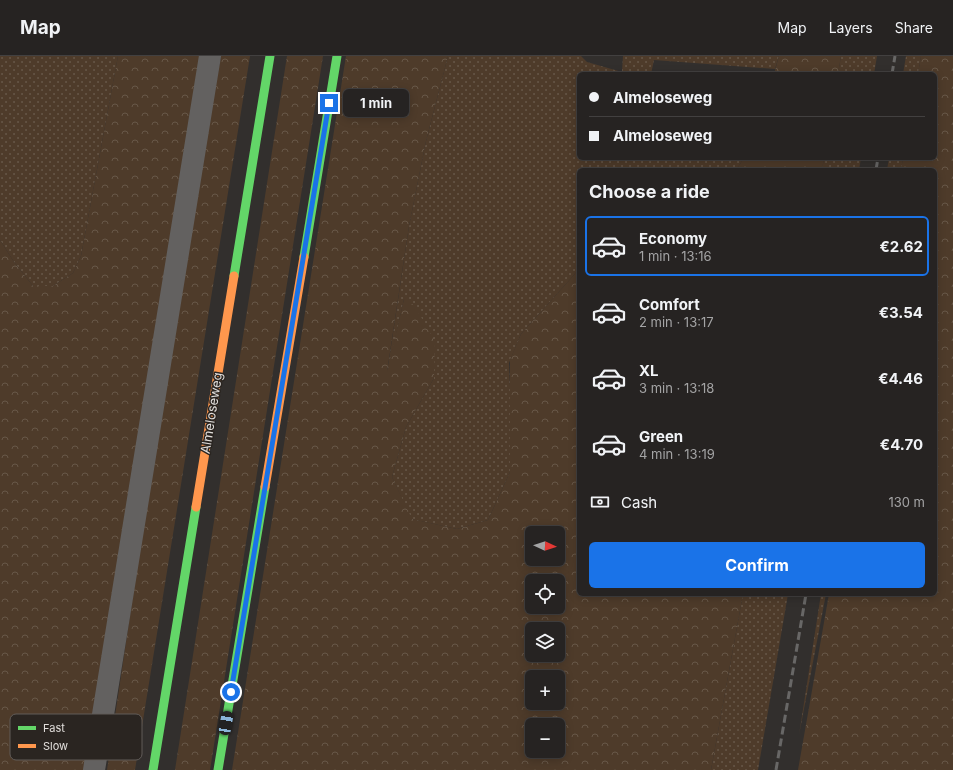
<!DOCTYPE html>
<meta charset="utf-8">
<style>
body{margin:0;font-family:Inter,sans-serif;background:#2e2b2a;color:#f1f3f6;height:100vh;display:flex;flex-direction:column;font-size:15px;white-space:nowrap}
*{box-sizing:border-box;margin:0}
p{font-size:13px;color:#a4a4a5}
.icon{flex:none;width:22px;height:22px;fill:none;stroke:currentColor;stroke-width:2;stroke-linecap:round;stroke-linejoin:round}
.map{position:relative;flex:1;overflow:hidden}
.sheet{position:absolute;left:577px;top:112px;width:360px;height:428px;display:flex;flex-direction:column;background:#262322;border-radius:6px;box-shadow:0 2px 10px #0003,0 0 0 1px #424040}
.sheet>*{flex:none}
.guide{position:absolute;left:577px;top:16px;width:360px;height:88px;border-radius:6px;box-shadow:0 2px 10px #0003,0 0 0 1px #424040;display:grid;align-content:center;height:88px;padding:0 12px;background:#262322}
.needle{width:26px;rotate:93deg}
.fabs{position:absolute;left:525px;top:470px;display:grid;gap:8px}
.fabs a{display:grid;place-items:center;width:40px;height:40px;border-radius:6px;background:#262322;box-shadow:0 2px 10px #0003,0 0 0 1px #424040;font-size:20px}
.end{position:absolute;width:18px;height:18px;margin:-9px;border:5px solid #1a73e8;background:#fff;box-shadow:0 0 0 2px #fff}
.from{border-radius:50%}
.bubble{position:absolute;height:28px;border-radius:6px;background:#262322;box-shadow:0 2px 10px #0003,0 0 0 1px #424040;font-size:13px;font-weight:700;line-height:28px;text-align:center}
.car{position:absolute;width:12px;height:24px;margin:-12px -6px;border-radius:5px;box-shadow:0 0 3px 1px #0007;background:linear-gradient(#222 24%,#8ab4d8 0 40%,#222 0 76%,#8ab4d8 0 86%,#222 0)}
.guide b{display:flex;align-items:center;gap:14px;height:38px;font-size:15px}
.guide b+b{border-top:1px solid #424040}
.guide i{width:10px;height:10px;background:#f1f3f6}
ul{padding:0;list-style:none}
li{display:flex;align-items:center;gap:12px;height:60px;margin:0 8px 6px;padding:0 4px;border:2px solid transparent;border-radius:6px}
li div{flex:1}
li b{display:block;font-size:15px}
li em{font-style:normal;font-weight:700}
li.on{border-color:#1a73e8}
li>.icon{width:36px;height:36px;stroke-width:1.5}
h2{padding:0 12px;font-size:18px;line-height:48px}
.pay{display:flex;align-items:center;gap:10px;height:44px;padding:0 12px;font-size:15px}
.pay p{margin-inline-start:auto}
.action{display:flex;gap:8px;margin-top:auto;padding:8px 12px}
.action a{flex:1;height:46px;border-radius:6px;background:#1a73e8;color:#fff;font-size:16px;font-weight:700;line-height:46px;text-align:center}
header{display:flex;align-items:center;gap:24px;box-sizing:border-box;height:56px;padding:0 20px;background:#262322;border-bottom:1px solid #424040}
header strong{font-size:19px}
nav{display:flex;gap:22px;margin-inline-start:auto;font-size:14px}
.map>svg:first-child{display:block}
</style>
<header>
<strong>Map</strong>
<nav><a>Map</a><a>Layers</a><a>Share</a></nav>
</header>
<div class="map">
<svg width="953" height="714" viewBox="0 0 953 714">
<defs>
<pattern id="grass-dots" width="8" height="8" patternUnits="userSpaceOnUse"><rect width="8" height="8" fill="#4e3b2a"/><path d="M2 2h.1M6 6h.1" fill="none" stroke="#675748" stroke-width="1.8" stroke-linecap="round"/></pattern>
<pattern id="forest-crowns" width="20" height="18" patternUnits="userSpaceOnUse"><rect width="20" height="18" fill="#4e3b2a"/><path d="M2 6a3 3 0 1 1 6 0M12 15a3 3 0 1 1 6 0" fill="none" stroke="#675748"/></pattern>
</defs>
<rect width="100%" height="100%" fill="#322f2d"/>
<path fill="url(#grass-dots)" d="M0 0H118L81 200 73 217 53 230H33L14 206 0 184Z
M448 0H581L587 6 622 16 623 0H779L775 13 654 4 651 18H579V102H744L736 114H579V212L574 219 521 278 509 307 511 354 510 416 488 464 457 473 411 463 392 421 406 371 434 322 404 243 386 324 409 170 426 85Z
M841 0H877L874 18H838Z
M906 0H921L918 18H903Z
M824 102H861L859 114H822Z
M889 102H903L901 114H887Z
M743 538H788L758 714H711Z
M821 538H826L799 679Z"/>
<path fill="url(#forest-crowns)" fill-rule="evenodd" d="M118 0H200L86 714H0V184L14 206 33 230H53L73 217 81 200Z
M221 0H250L135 714H107L174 263Z
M287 0H323L210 714H175Z
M346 0H448L426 85 409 170 387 316 404 243 414 249 435 285 434 322 406 371 392 421 412 463 457 473 488 464 510 416V304L521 278 574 219 579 212V538H743L711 714H232ZM532 477H558V503H532ZM532 525H558V551H532ZM532 573H558V599H532ZM532 621H558V647H532ZM532 669H558V695H532Z
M779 0H841L838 18H774Z
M921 0H953V714H798L829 538H935V114H901L903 102H935V18H918Z
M744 102H824L822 114H736Z"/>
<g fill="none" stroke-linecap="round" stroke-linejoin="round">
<path stroke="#636160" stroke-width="22" d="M94 714 210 0"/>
<path stroke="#63d668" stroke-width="9" d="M304 201 337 0
M234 220 270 0
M153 714 196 451
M218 714 265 431"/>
<path stroke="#ff974d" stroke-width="9" d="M265 431 304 201
M196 451 234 220"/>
<path stroke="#686766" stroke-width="3" stroke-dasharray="8 4" stroke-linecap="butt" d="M892 18 895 0
M876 114 878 102
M776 714 806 538"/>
</g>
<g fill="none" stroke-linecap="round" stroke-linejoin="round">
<path stroke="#1a73e8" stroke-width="5" d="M231 636 329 47"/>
</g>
<g text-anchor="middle" stroke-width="3" stroke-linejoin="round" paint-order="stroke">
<g font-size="13" fill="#e1dedb" stroke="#2a2521">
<text transform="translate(211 357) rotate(-81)" y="5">Almeloseweg</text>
</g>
</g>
<rect x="10" y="658" width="132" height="46" rx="6" fill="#2a2521" stroke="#615c59" stroke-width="1"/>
<rect x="18" y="670" width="18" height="4" fill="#63d668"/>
<rect x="18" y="688" width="18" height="4" fill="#ff974d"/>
<g font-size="11" fill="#e1dedb">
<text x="43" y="676">Fast</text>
<text x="43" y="694">Slow</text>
</g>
</svg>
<div class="fabs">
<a><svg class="needle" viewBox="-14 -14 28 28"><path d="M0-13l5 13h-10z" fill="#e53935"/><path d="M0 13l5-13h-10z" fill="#a4a4a5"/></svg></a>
<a><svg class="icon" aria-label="locate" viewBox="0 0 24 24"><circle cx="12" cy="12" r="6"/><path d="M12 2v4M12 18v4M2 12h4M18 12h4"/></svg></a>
<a><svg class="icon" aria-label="layers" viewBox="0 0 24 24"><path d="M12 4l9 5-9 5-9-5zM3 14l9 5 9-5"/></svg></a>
<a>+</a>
<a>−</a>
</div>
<i class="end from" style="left:231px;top:636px"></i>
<i class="end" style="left:329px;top:47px"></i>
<div class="bubble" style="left:343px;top:33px;width:66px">1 min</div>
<i class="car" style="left:226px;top:667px;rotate:10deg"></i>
<div class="guide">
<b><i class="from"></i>Almeloseweg</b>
<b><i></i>Almeloseweg</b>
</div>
<section class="sheet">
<h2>Choose a ride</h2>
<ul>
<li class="on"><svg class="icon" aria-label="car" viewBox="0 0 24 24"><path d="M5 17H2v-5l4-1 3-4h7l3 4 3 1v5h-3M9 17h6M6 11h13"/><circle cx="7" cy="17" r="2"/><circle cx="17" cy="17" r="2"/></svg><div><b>Economy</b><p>1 min · 13:16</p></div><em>€2.62</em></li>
<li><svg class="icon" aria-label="car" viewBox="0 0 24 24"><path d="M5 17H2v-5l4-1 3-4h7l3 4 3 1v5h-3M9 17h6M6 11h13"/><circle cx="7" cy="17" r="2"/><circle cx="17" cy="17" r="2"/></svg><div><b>Comfort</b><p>2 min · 13:17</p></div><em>€3.54</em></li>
<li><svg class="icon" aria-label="car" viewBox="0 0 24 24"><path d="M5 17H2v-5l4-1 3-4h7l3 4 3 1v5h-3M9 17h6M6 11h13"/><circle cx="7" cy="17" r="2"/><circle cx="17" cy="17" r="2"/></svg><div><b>XL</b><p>3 min · 13:18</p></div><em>€4.46</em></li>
<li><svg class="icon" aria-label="car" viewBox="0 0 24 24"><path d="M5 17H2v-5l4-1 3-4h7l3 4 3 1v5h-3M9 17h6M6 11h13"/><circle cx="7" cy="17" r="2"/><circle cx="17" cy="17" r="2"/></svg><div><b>Green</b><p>4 min · 13:19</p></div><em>€4.70</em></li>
</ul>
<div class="pay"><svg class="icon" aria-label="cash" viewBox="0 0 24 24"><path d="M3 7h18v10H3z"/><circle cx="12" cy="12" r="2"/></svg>Cash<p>130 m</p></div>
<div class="action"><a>Confirm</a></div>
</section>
</div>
